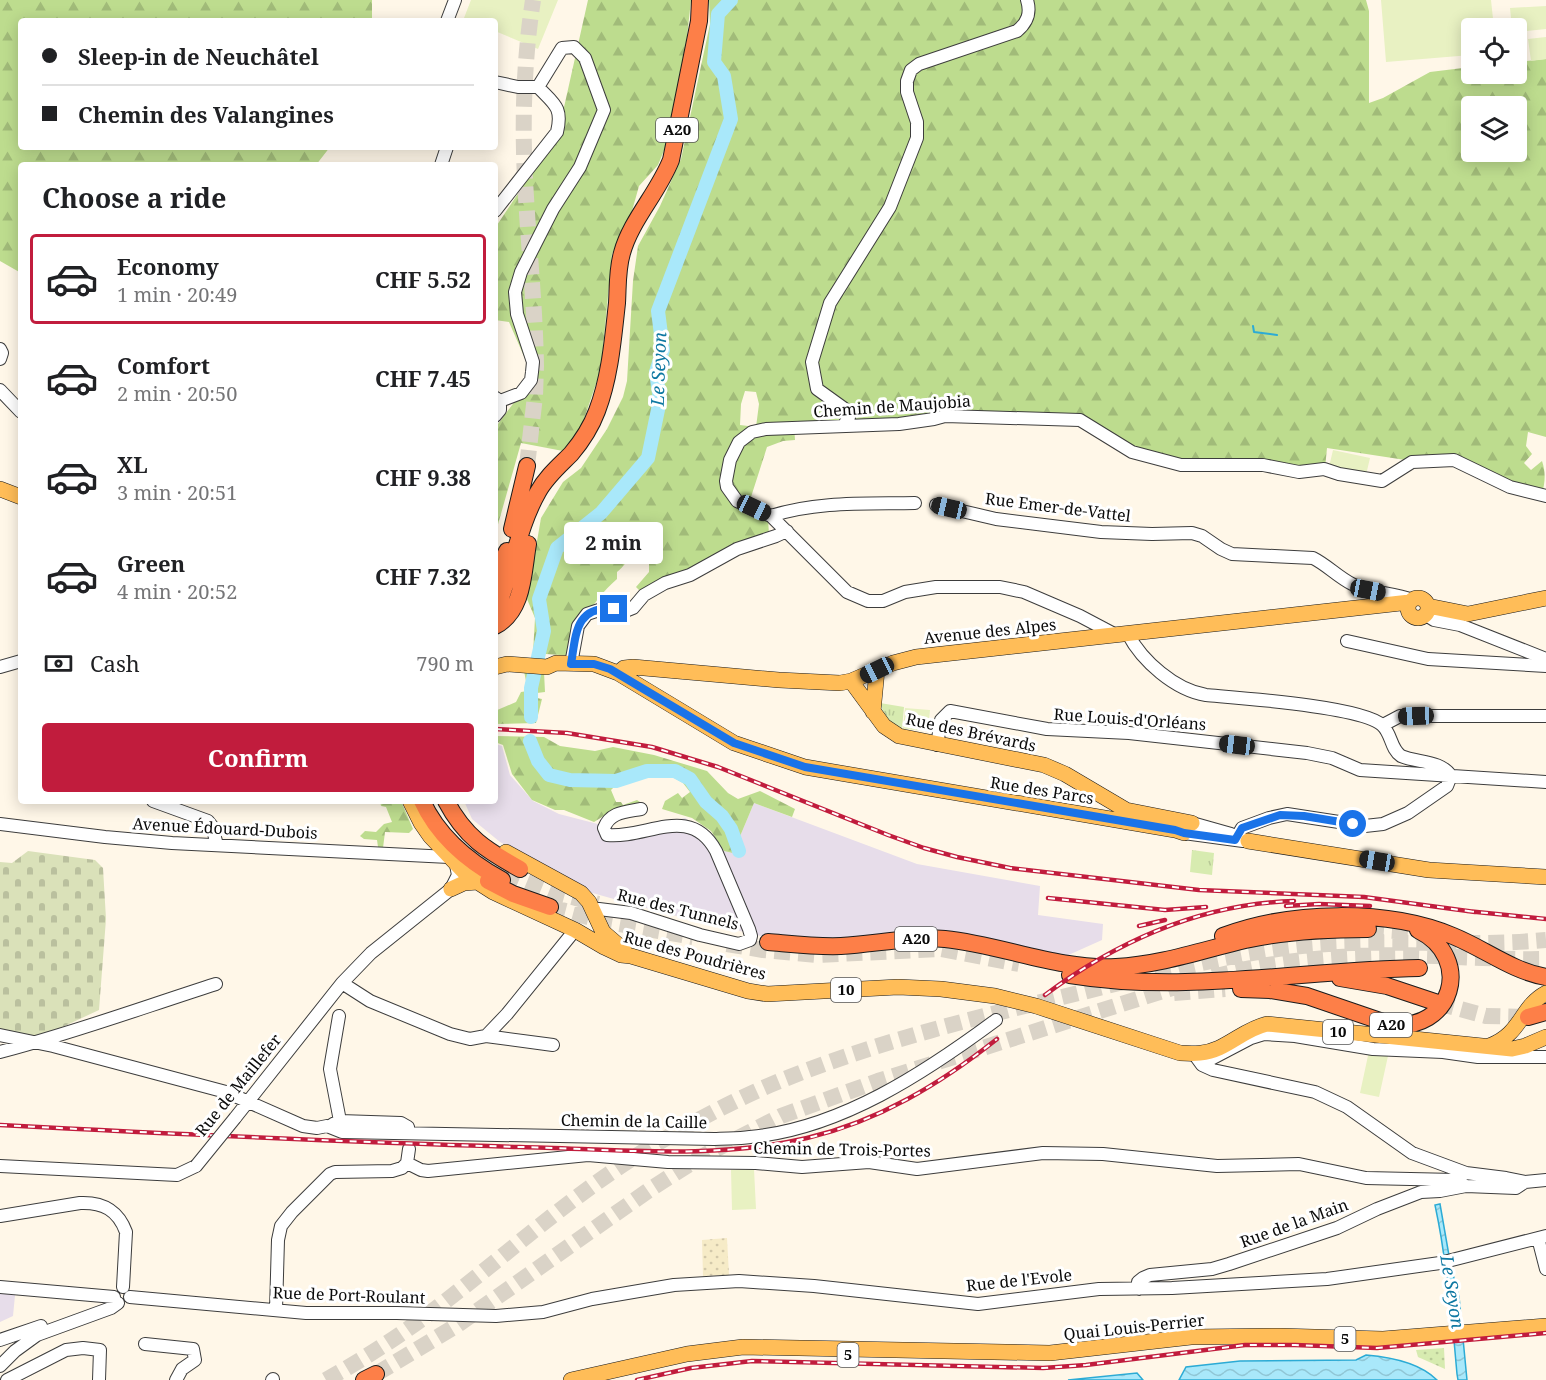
<!DOCTYPE html>
<meta charset="utf-8">
<style>
body{margin:0;font-family:"Noto Serif",serif;background:#f2f2f2;color:#202124;height:100vh;display:flex;flex-direction:column;font-size:22px;white-space:nowrap}
*{box-sizing:border-box;margin:0}
p{font-size:20px;color:#757577}
.icon{flex:none;width:33px;height:33px;fill:none;stroke:currentColor;stroke-width:2;stroke-linecap:round;stroke-linejoin:round}
.map{position:relative;flex:1;overflow:hidden}
.side{position:absolute;left:18px;top:162px;width:480px;height:642px;display:flex;flex-direction:column;background:#fff;border-radius:6px;box-shadow:0 3px 15px #0003}
.side>*{flex:none}
.top-card{position:absolute;left:18px;top:18px;width:480px;height:132px;border-radius:6px;box-shadow:0 3px 15px #0003;display:grid;align-content:center;height:132px;padding:0 24px;background:#fff}
.tools{position:absolute;left:1461px;top:18px;display:grid;gap:12px}
.tools a{display:grid;place-items:center;width:66px;height:66px;border-radius:6px;background:#fff;box-shadow:0 3px 15px #0003;font-size:30px}
.end{position:absolute;width:27px;height:27px;margin:-14px;border:8px solid #1a73e8;background:#fff;box-shadow:0 0 0 3px #fff}
.from{border-radius:50%}
.bubble{position:absolute;height:42px;border-radius:6px;background:#fff;box-shadow:0 3px 15px #0003;font-size:20px;font-weight:700;line-height:42px;text-align:center}
.car{position:absolute;width:18px;height:36px;margin:-18px -9px;border-radius:8px;box-shadow:0 0 4px 2px #0007;background:linear-gradient(#222 24%,#8ab4d8 0 40%,#222 0 76%,#8ab4d8 0 86%,#222 0)}
.top-card b{display:flex;align-items:center;gap:21px;height:57px;font-size:22px}
.top-card b+b{border-top:2px solid #e0e0e0}
.top-card i{width:15px;height:15px;background:#202124}
ul{padding:0;list-style:none}
li{display:flex;align-items:center;gap:18px;height:90px;margin:0 12px 9px;padding:0 12px;border:3px solid transparent;border-radius:6px}
li div{flex:1}
li b{display:block;font-size:22px}
li em{font-style:normal;font-weight:700}
li.active{border-color:#c11c3d}
li>.icon{width:54px;height:54px;stroke-width:1.5}
h2{padding:0 24px;font-size:27px;line-height:72px}
.pay{display:flex;align-items:center;gap:15px;height:66px;padding:0 24px;font-size:22px}
.pay p{margin-inline-start:auto}
.cta{display:flex;gap:12px;margin-top:auto;padding:12px 24px}
.cta a{flex:1;height:69px;border-radius:6px;background:#c11c3d;color:#fff;font-size:24px;font-weight:700;line-height:69px;text-align:center}
.map>svg:first-child{display:block}
</style>
<div class="map">
<svg width="1546" height="1380" viewBox="0 0 1546 1380">
<defs>
<pattern id="farmland-dots" width="8" height="8" patternUnits="userSpaceOnUse" patternTransform="scale(1.5)"><rect width="8" height="8" fill="#f6ebc7"/><path d="M2 2h.1M6 6h.1" fill="none" stroke="#d2c8aa" stroke-width="1.8" stroke-linecap="round"/></pattern>
<pattern id="grass-dots" width="8" height="8" patternUnits="userSpaceOnUse" patternTransform="scale(1.5)"><rect width="8" height="8" fill="#d7ebb0"/><path d="M2 2h.1M6 6h.1" fill="none" stroke="#b7c896" stroke-width="1.8" stroke-linecap="round"/></pattern>
<pattern id="forest-firs" width="22" height="20" patternUnits="userSpaceOnUse" patternTransform="scale(1.5)"><rect width="22" height="20" fill="#bddc8e"/><path d="M5 1l3.5 6h-7zM16 11l3.5 6h-7z" fill="#a1bb79"/></pattern>
<pattern id="cemetery-stones" width="16" height="16" patternUnits="userSpaceOnUse" patternTransform="scale(1.5)"><rect width="16" height="16" fill="#dae1b9"/><path d="M2 7V4a2 2 0 0 1 4 0v3zM10 15v-3a2 2 0 0 1 4 0v3z" fill="#bac09e"/></pattern>
<pattern id="park-tufts" width="24" height="20" patternUnits="userSpaceOnUse" patternTransform="scale(1.5)"><rect width="24" height="20" fill="#d7ebb0"/><path d="M3 7l-1-3M5 7V3M7 7l1-3M15 17l-1-3M17 17v-4M19 17l1-3" fill="none" stroke="#b7c896"/></pattern>
<pattern id="water-waves" width="16" height="10" patternUnits="userSpaceOnUse" patternTransform="scale(1.5)"><rect width="16" height="10" fill="#a9e8fa"/><path d="M0 5q4-4 8 0t8 0" fill="none" stroke="#90c6d5"/></pattern>
</defs>
<rect width="100%" height="100%" fill="#fff7e8"/>
<path fill="#e7ddea" d="M495 744 502 746 510 775 533 801 559 814 621 830 685 818 735 848 754 803 917 864 1040 886 1038 915 1103 924 1102 940 1064 957 937 934 839 940 761 936 660 912 589 892 500 842 472 819 464 801H495Z
M0 1284 16 1285 13 1316 0 1322Z"/>
<path fill="url(#farmland-dots)" d="M727 1238 729 1275 703 1276 702 1240Z"/>
<path fill="url(#grass-dots)" d="M1444 1348 1445 1369 1418 1357 1416 1350Z"/>
<path fill="url(#forest-firs)" fill-rule="evenodd" d="M0 0H372V21H21V147H330L316 165H21V273L0 261Z
M588 0H691L687 37 665 148 658 165 639 186 632 211 612 254 601 369 582 425 563 451 521 443 495 535V428L533 377 509 322 495 320V228L558 134Z
M709 0H1366L1369 11V103L1383 98 1430 72 1471 67 1472 74H1516L1517 62 1546 59V437L1528 432 1526 446 1532 454 1524 463 1531 470 1542 461C1546 473 1545 482 1542 494L1455 459 1412 461 1327 448 1325 468 1183 462 1148 454 1079 418 921 420 794 425 795 440 783 441 767 447 751 497 758 513 768 519 769 534 644 595 636 587 649 572V562L643 556 642 549 648 538 644 536C628 549 631 562 617 572V579C588 605 585 620 573 656L533 653 535 618 527 599 541 518 563 482 581 468 607 429 623 397 627 381 633 281 638 246 660 206 681 159 710 24ZM1472 106H1516V152H1472ZM745 391 756 392 759 404 756 427 740 425 741 404Z
M524 671 544 672 545 692 537 693V698L542 699 536 723 495 724V711L516 702 521 692 528 691Z
M495 736 544 737 560 746 595 751 613 747 654 755 707 771 728 793 738 799 760 791 795 809 792 817 754 803 733 853 724 851 711 831 692 818 662 809 665 801 678 793 682 798 690 792 683 783 669 775 652 773 618 783 611 790 616 802H621L623 805 637 800 640 802 633 809 607 814 594 822 564 810H555L532 800 512 774 503 745 495 742Z
M380 801H401L413 829 409 833 385 832 383 848 378 847 377 840 364 839 360 836 365 831 376 832 384 824 392 822 386 807 381 806Z"/>
<path fill="url(#cemetery-stones)" d="M28 851 95 860 103 868 106 919 99 1010 39 1038 0 1032V862L12 863Z"/>
<path fill="url(#park-tufts)" d="M880 703 904 707 902 729C890 723 884 716 880 703Z
M1192 850 1214 853 1212 875 1190 872Z"/>
<path fill="#e8f1c2" d="M471 0H558L538 49 495 31V21H470L464 18Z
M1381 0H1491L1494 28H1472L1471 55 1386 62Z
M1546 6V29L1517 32 1516 28H1512L1510 8Z
M1546 37V59L1531 61 1528 39Z
M1333 450 1370 458 1366 475 1329 467Z
M905 708 930 710 928 731 903 729Z
M1369 1051 1388 1056 1379 1097 1360 1093Z
M754 1169 756 1209 732 1210 731 1170Z"/>
<path fill="url(#water-waves)" stroke="#2cabd5" stroke-width="1.5" d="M1440 1204 1451 1267 1459 1297 1467 1380H1458L1457 1374 1452 1318 1456 1317V1309H1451C1452 1294 1447 1280 1445 1266 1443 1246 1439 1224 1435 1205Z
M1366 1355C1390 1357 1419 1362 1437 1380H1179L1186 1367 1240 1361 1356 1360Z
M1137 1373 1143 1380H1068Z"/>
<g fill="none" stroke-linecap="round" stroke-linejoin="round">
<path stroke="#2cabd5" stroke-width="2" d="M1253 326 1254 332 1277 335"/>
<path stroke="#a9e8fa" stroke-width="14" d="M531 717V688L544 631 539 599 557 548 601 513 648 458 660 400 656 372 663 350 658 311 731 119 724 76 714 62 718 14 731 0
M530 741 538 761 549 775 570 780 616 781 647 771H675L690 779 706 802 722 816 731 829 739 851"/>
<path stroke="#dad3c7" stroke-width="16" stroke-dasharray="16 8" stroke-linecap="butt" d="M527 466 535 396 536 366C535 304 528 241 525 179 522 119 524 59 533 0
M505 872 551 891 598 904
M550 907 607 922 693 937
M1368 929 1426 933
M727 944 763 950 818 955 941 949 1019 964
M1213 977C1275 960 1340 955 1404 955 1451 956 1499 960 1546 959
M1174 993 1225 989
M1438 1003 1486 1016 1528 1017
M376 1374 456 1326 652 1188 701 1157 781 1116 878 1081 1185 984
M326 1380C367 1357 406 1332 443 1303 515 1248 583 1185 663 1140 697 1120 733 1101 770 1085 870 1043 978 1017 1083 992 1159 973 1235 952 1312 945 1390 939 1468 947 1546 940"/>
<defs>
<path id="minor" d="M447 21 455 0
M495 82 518 87H538L562 48 574 47 585 58 604 110 580 167 553 209 521 272 515 292 517 314 533 362 532 372 531 380 521 393 500 401
M441 165 447 147
M495 211 557 132C563 107 554 104 538 87
M0 349 2 353 0 359
M0 390 21 412
M495 416 500 410V401L496 398
M844 425 849 417V412L817 389 812 362 830 303 890 207 917 138V122L907 92V81L911 70 919 64 1017 31C1028 22 1031 13 1027 0
M936 505 996 519 1101 532 1152 534 1192 533 1202 536 1221 549 1232 554 1313 558C1327 565 1338 577 1352 584 1371 594 1393 592 1412 600
M771 516C817 501 867 504 915 503
M1426 615 1434 620 1460 625 1546 659
M1128 634C1142 661 1175 690 1206 695 1239 698 1361 706 1382 725 1392 734 1390 748 1401 756 1417 763 1441 760 1451 776
M1116 635 1080 616 1024 592 1000 587H936L905 592 883 601H868L847 592 771 516 737 501 727 487 726 481 730 460 739 442 752 432 766 429 899 424 934 419 945 416 1080 420 1132 452 1181 465H1263L1299 472 1324 469 1339 474 1382 481 1412 462 1454 460 1510 487 1546 496
M1347 641 1428 659 1546 666
M571 664 578 626 587 614 605 608 628 610 633 608 644 595 665 583 690 575 737 549 776 536 787 531
M0 667 21 661
M1383 725 1400 716H1546
M937 745 941 720 950 711 1047 729 1129 733 1307 753 1332 758 1360 770 1546 782
M153 801 208 821 212 826 217 845
M1192 823 1231 834
M0 824 105 837 172 843 449 857
M1184 833 1243 841
M1235 840 1242 828 1269 818 1287 814 1365 826 1383 824 1408 813 1447 786 1451 776
M593 911 599 909 631 913 700 935 739 944 750 940 751 936 749 929 716 851C690 803 647 839 607 835L604 828C610 812 625 812 641 809
M342 983 370 1001 450 1034 470 1039 486 1036 507 1014 575 930
M339 1016 330 1069 340 1121
M0 1035 53 1046 226 1092 303 1126 317 1128 327 1126 342 1132 714 1139C726 1138 738 1139 750 1137 840 1129 926 1072 996 1020
M486 1036 553 1045
M0 1052C73 1033 144 1007 216 984
M1194 1054 1202 1065 1213 1070 1315 1092 1347 1107 1412 1153 1466 1173 1506 1178 1525 1182 1546 1180
M1195 1054 1211 1059 1251 1038 1264 1034 1295 1036 1373 1049 1443 1052 1478 1057H1546
M235 1118 342 983 371 953 451 889 458 875 456 865
M333 1124 340 1121 401 1123 408 1127
M407 1163 421 1170 428 1171 588 1155 668 1162 756 1163 802 1167 869 1162 917 1169 1043 1153 1103 1154 1217 1166 1299 1164 1366 1178 1455 1180 1466 1186 1516 1188 1525 1182
M0 1166 177 1175 196 1166
M0 1216 80 1203C103 1202 118 1210 126 1232L123 1287
M1538 1238 1546 1269
M0 1287 114 1297
M1139 1289 1138 1282 1143 1278 1150 1275 1212 1269 1229 1264 1337 1228 1377 1209 1421 1192 1440 1191 1466 1186
M130 1297 306 1313H397L496 1316 543 1312 592 1299 674 1285 739 1281 814 1286 978 1304 1099 1289 1172 1288 1327 1279 1440 1263 1546 1236
M276 1310 278 1240 281 1226 292 1212 330 1174 335 1172 392 1171 402 1168 407 1163 409 1149
M0 1340 41 1326
M145 1344 193 1349 195 1360 182 1369 176 1380
M0 1366 15 1351 37 1335 111 1308 118 1303
M7 1380 66 1350 83 1348 100 1350 99 1380
M272 1380 273 1379"/>
<path id="major" d="M0 489 21 497
M1408 608a10 10 0 1 1 20 0a10 10 0 1 1-20 0Z
M1428 606 1468 614 1546 598
M495 667 507 664 547 667 556 663 594 664 618 673 734 743 805 767 1175 830 1184 833
M618 673 624 668 633 667 779 680 840 683 851 681 893 663 916 657 1410 602
M851 681 884 726 899 736 1044 765 1065 774 1126 810 1192 823
M873 712 877 670
M410 801 421 823 430 836 468 876 493 892 575 930 604 947 621 955 631 956 748 991 767 994 898 987 941 989 995 996 1036 1006 1180 1053C1194 1054 1206 1054 1219 1048 1236 1040 1249 1028 1267 1024L1512 1049 1525 1046 1546 1037
M1248 841 1429 870 1546 877
M506 852 581 893 589 902 603 932 624 950
M451 889 464 883 478 882
M1489 1046C1522 1034 1520 1007 1546 993
M571 1380 687 1354 743 1347 1050 1353 1191 1337 1280 1336 1383 1339 1546 1326"/>
<path id="highway" d="M512 529 527 466
M495 578 507 551
M495 613C512 574 517 529 538 492 546 477 559 466 571 454 582 441 591 427 597 411 610 377 613 339 617 303 618 287 617 270 622 253 631 220 658 193 671 160L699 21 700 0
M495 626C524 611 523 572 528 544
M422 801C438 836 469 862 502 880
M446 801C465 837 486 850 520 869
M488 881 513 894 550 907
M1223 936C1290 911 1386 908 1453 936 1485 949 1512 971 1546 977
M768 942C792 944 816 947 841 946 876 944 910 936 945 939 1003 945 1057 970 1116 967 1160 965 1203 950 1245 940 1286 931 1326 929 1368 929
M1070 975C1186 994 1303 970 1419 968
M1340 978 1387 986 1438 1003
M1241 989 1270 990 1307 996 1389 1024C1452 1034 1475 958 1418 930
M1528 1017 1546 1012
M364 1380 376 1374"/>
</defs>
<use href="#minor" stroke="#3d3d3d" stroke-width="14"/>
<use href="#major" stroke="#1b1b1b" stroke-width="16"/>
<use href="#highway" stroke="#1b1b1b" stroke-width="18"/>
<use href="#minor" stroke="#fff" stroke-width="12"/>
<use href="#major" stroke="#ffbd58" stroke-width="15"/>
<use href="#highway" stroke="#fd7f48" stroke-width="16"/>
<defs>
<path id="rail" d="M495 729 567 733 652 747 718 767 888 835 924 848 957 857 1010 868 1199 890 1364 897 1475 912
M1048 898 1165 910 1206 907
M1286 906 1319 904 1370 906
M1467 911 1546 919
M1139 926 1165 920
M1045 995C1119 940 1201 904 1294 901
M0 1125C173 1134 346 1142 520 1147 615 1149 714 1160 807 1138 879 1121 940 1084 997 1039
M637 1380 691 1368 752 1361 1043 1368 1086 1365 1245 1345H1295L1377 1348 1546 1333"/>
</defs>
<use href="#rail" stroke="#c11c3d" stroke-width="4.5"/>
<use href="#rail" stroke="#fff" stroke-width="2" stroke-dasharray="7" stroke-linecap="butt"/>
<defs>
<path id="minor-bridge" d="M196 1166 235 1118"/>
</defs>
<use href="#minor-bridge" stroke="#3d3d3d" stroke-width="14" stroke-linecap="butt"/>
<use href="#minor-bridge" stroke="#fff" stroke-width="12"/>
</g>
<g fill="none" stroke-linecap="round" stroke-linejoin="round">
<path stroke="#1a73e8" stroke-width="8" d="M614 609C575 605 576 635 571 664H594L610 669 734 743 805 767 1175 830 1184 833 1235 840 1242 828 1280 815 1304 816 1353 824"/>
</g>
<g text-anchor="middle" stroke-width="6" stroke-linejoin="round" paint-order="stroke">
<g fill="#fff" stroke="#545454" stroke-width="1.5">
<rect x="656" y="118" width="42" height="24" rx="4.5"/>
<rect x="895" y="927" width="42" height="24" rx="4.5"/>
<rect x="831" y="978" width="30" height="24" rx="4.5"/>
<rect x="1370" y="1013" width="42" height="24" rx="4.5"/>
<rect x="1323" y="1020" width="30" height="24" rx="4.5"/>
<rect x="1334.5" y="1327" width="21" height="24" rx="4.5"/>
<rect x="837.5" y="1343" width="21" height="24" rx="4.5"/>
</g>
<g font-size="15" font-weight="bold" fill="#0a0a0a">
<text x="677" y="135">A20</text>
<text x="916" y="944">A20</text>
<text x="846" y="995">10</text>
<text x="1391" y="1030">A20</text>
<text x="1338" y="1037">10</text>
<text x="1345" y="1344">5</text>
<text x="848" y="1360">5</text>
</g>
<g font-size="16" fill="#0a0a0a" stroke="#fff">
<text transform="translate(892 406) rotate(-4)" y="6">Chemin de Maujobia</text>
<text transform="translate(1058 507) rotate(7)" y="6">Rue Emer-de-Vattel</text>
<text transform="translate(990 631) rotate(-6)" y="6">Avenue des Alpes</text>
<text transform="translate(1130 719) rotate(4)" y="6">Rue Louis-d'Orléans</text>
<text transform="translate(971 732) rotate(12)" y="6">Rue des Brévards</text>
<text transform="translate(1042 790) rotate(9)" y="6">Rue des Parcs</text>
<text transform="translate(225 828) rotate(3)" y="6">Avenue Édouard-Dubois</text>
<text transform="translate(678 909) rotate(14)" y="6">Rue des Tunnels</text>
<text transform="translate(695 955) rotate(15)" y="6">Rue des Poudrières</text>
<text transform="translate(238 1085) rotate(-51)" y="6">Rue de Maillefer</text>
<text transform="translate(634 1121) rotate(1)" y="6">Chemin de la Caille</text>
<text transform="translate(842 1149) rotate(1)" y="6">Chemin de Trois-Portes</text>
<text transform="translate(1294 1223) rotate(-20)" y="6">Rue de la Main</text>
<text transform="translate(1019 1280) rotate(-6)" y="6">Rue de l'Evole</text>
<text transform="translate(349 1295) rotate(2)" y="6">Rue de Port-Roulant</text>
<text transform="translate(1134 1327) rotate(-6)" y="6">Quai Louis-Perrier</text>
</g>
<g font-size="18" font-style="italic" fill="#0e78a2" stroke="#fff">
<text transform="translate(659 369) rotate(-88)" y="6">Le Seyon</text>
<text transform="translate(1452 1292) rotate(81)" y="6">Le Seyon</text>
</g>
</g>
</svg>
<div class="tools">
<a><svg class="icon" aria-label="locate" viewBox="0 0 24 24"><circle cx="12" cy="12" r="6"/><path d="M12 2v4M12 18v4M2 12h4M18 12h4"/></svg></a>
<a><svg class="icon" aria-label="layers" viewBox="0 0 24 24"><path d="M12 4l9 5-9 5-9-5zM3 14l9 5 9-5"/></svg></a>
</div>
<i class="end from" style="left:1353px;top:824px"></i>
<i class="end" style="left:614px;top:609px"></i>
<div class="bubble" style="left:564px;top:522px;width:99px">2 min</div>
<i class="car" style="left:754px;top:508px;rotate:115deg"></i>
<i class="car" style="left:949px;top:508px;rotate:283deg"></i>
<i class="car" style="left:1368px;top:590px;rotate:101deg"></i>
<i class="car" style="left:877px;top:670px;rotate:244deg"></i>
<i class="car" style="left:1416px;top:716px;rotate:268deg"></i>
<i class="car" style="left:1237px;top:745px;rotate:277deg"></i>
<i class="car" style="left:1377px;top:861px;rotate:280deg"></i>
<div class="top-card">
<b><i class="from"></i>Sleep-in de Neuchâtel</b>
<b><i></i>Chemin des Valangines</b>
</div>
<section class="side">
<h2>Choose a ride</h2>
<ul>
<li class="active"><svg class="icon" aria-label="car" viewBox="0 0 24 24"><path d="M5 17H2v-5l4-1 3-4h7l3 4 3 1v5h-3M9 17h6M6 11h13"/><circle cx="7" cy="17" r="2"/><circle cx="17" cy="17" r="2"/></svg><div><b>Economy</b><p>1 min · 20:49</p></div><em>CHF 5.52</em></li>
<li><svg class="icon" aria-label="car" viewBox="0 0 24 24"><path d="M5 17H2v-5l4-1 3-4h7l3 4 3 1v5h-3M9 17h6M6 11h13"/><circle cx="7" cy="17" r="2"/><circle cx="17" cy="17" r="2"/></svg><div><b>Comfort</b><p>2 min · 20:50</p></div><em>CHF 7.45</em></li>
<li><svg class="icon" aria-label="car" viewBox="0 0 24 24"><path d="M5 17H2v-5l4-1 3-4h7l3 4 3 1v5h-3M9 17h6M6 11h13"/><circle cx="7" cy="17" r="2"/><circle cx="17" cy="17" r="2"/></svg><div><b>XL</b><p>3 min · 20:51</p></div><em>CHF 9.38</em></li>
<li><svg class="icon" aria-label="car" viewBox="0 0 24 24"><path d="M5 17H2v-5l4-1 3-4h7l3 4 3 1v5h-3M9 17h6M6 11h13"/><circle cx="7" cy="17" r="2"/><circle cx="17" cy="17" r="2"/></svg><div><b>Green</b><p>4 min · 20:52</p></div><em>CHF 7.32</em></li>
</ul>
<div class="pay"><svg class="icon" aria-label="cash" viewBox="0 0 24 24"><path d="M3 7h18v10H3z"/><circle cx="12" cy="12" r="2"/></svg>Cash<p>790 m</p></div>
<div class="cta"><a>Confirm</a></div>
</section>
</div>
